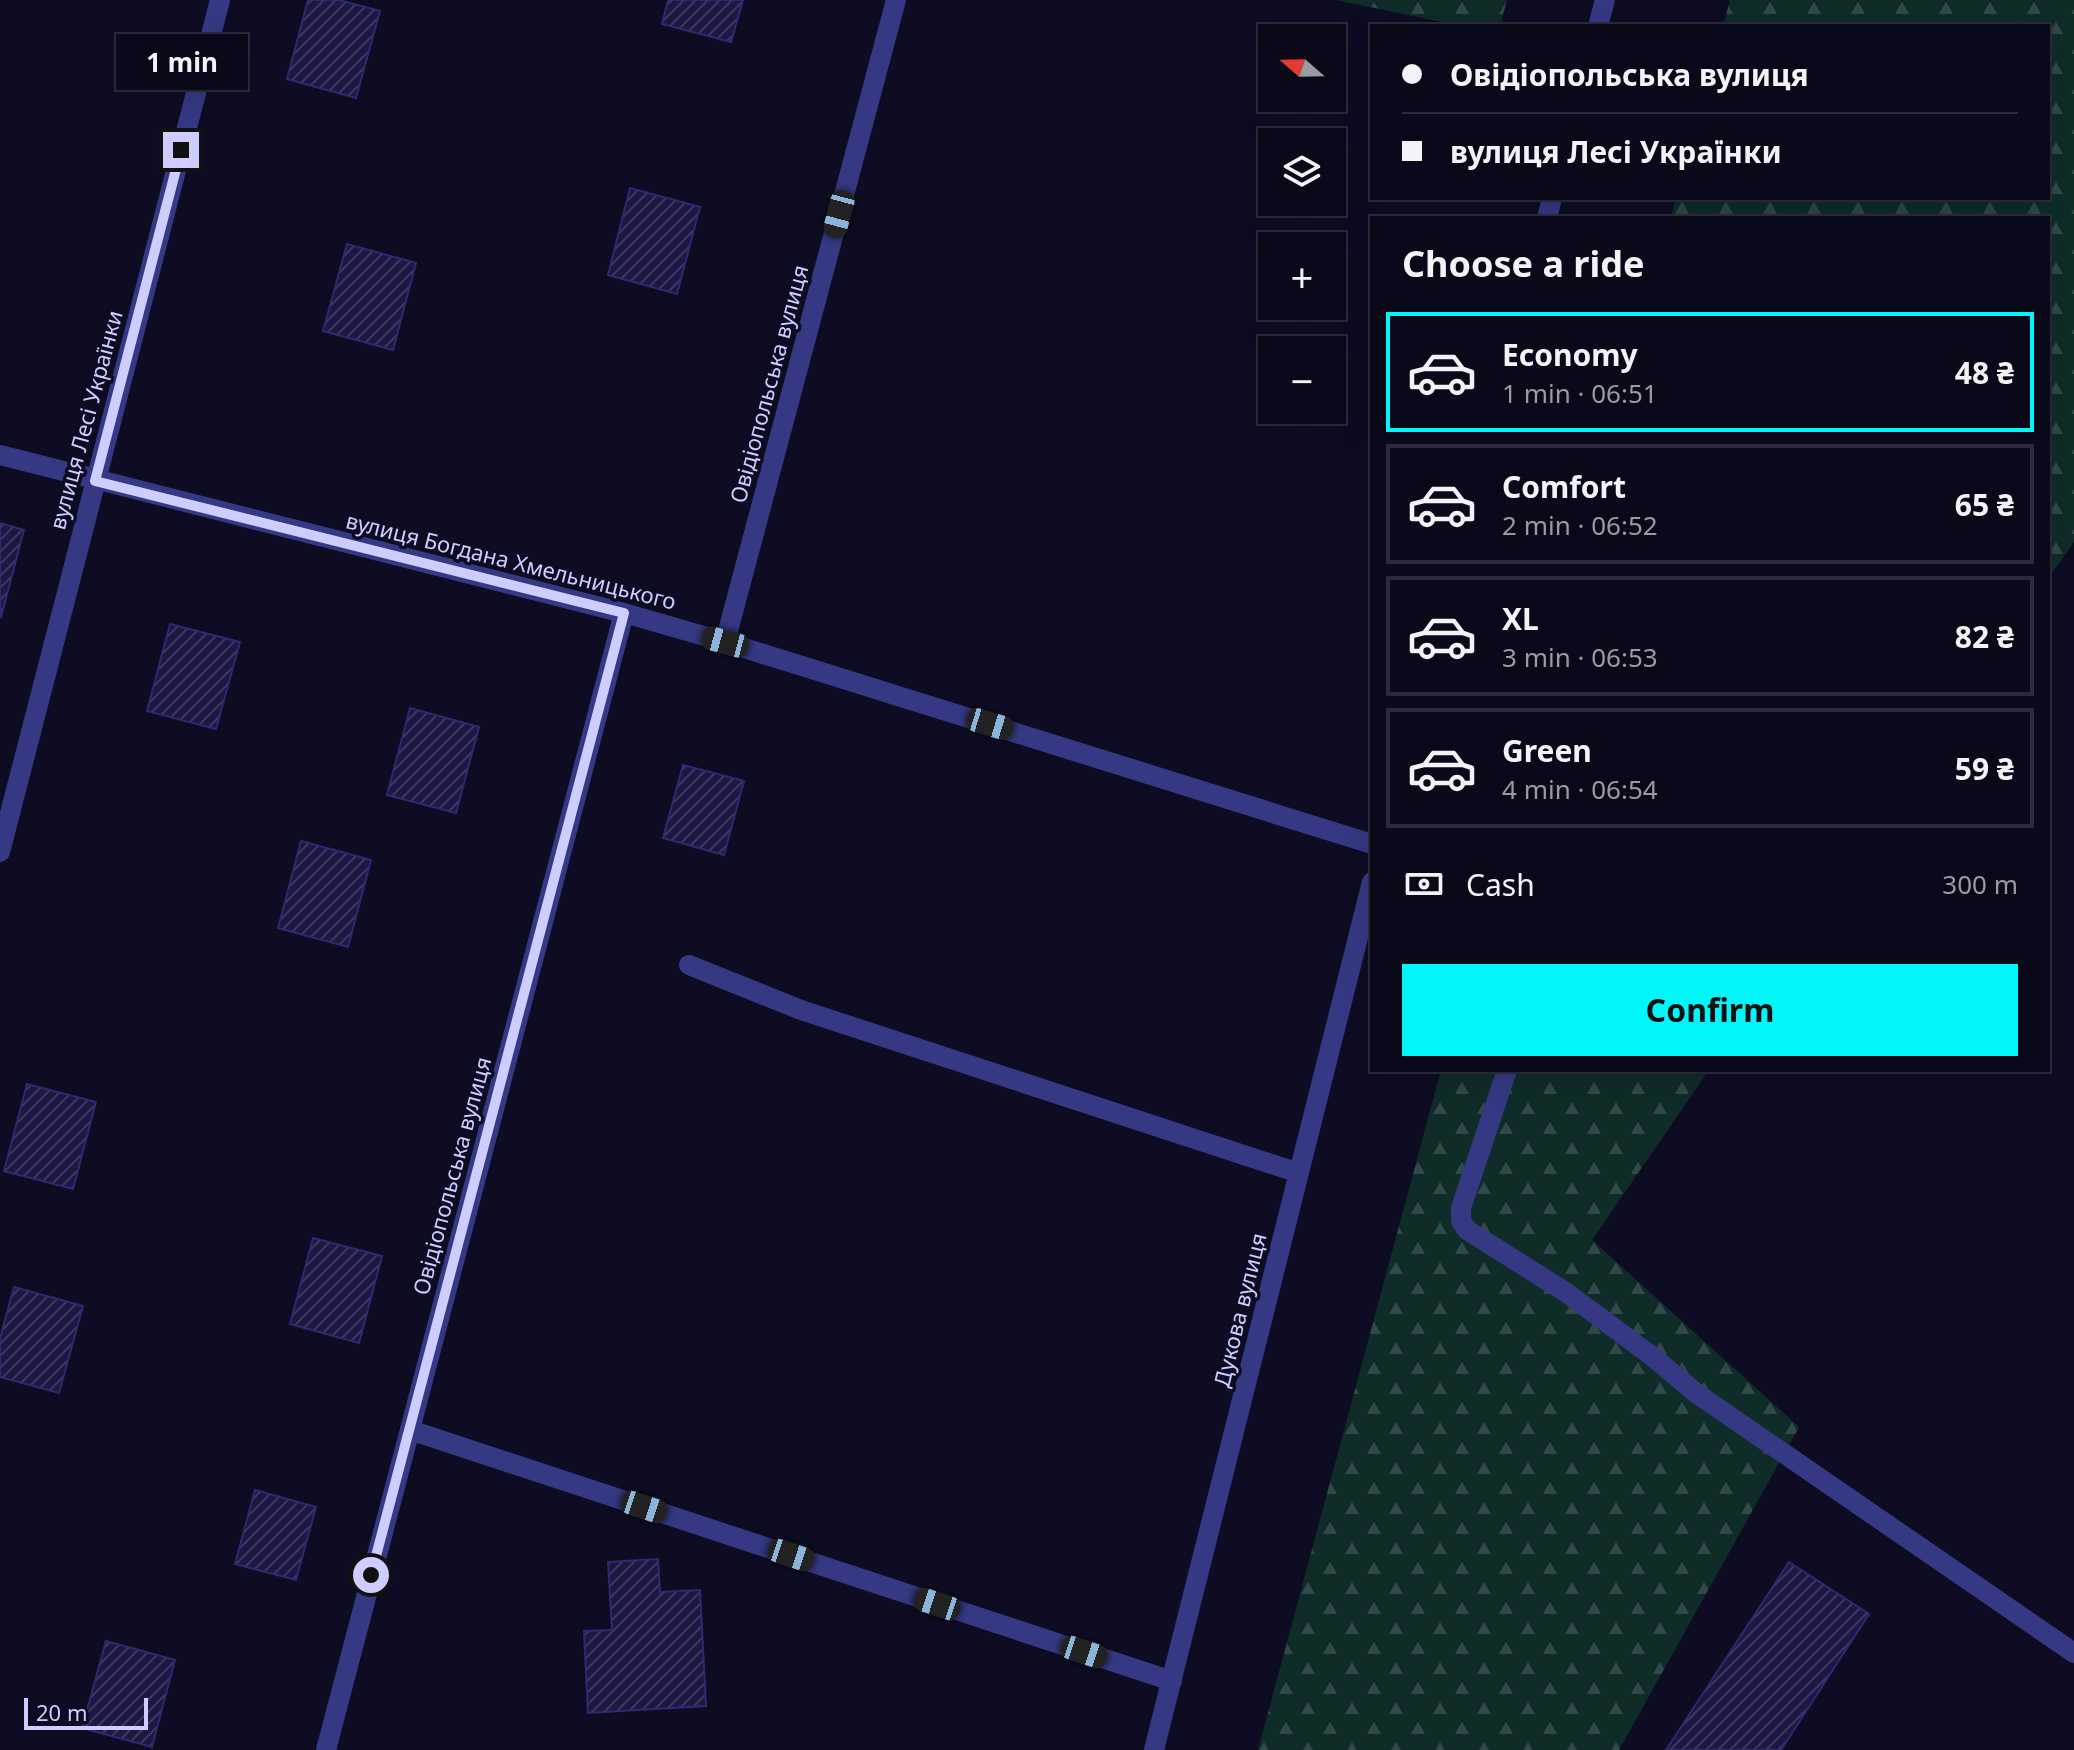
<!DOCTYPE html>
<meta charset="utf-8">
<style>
body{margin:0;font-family:"Noto Sans",sans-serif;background:#181727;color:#f1f3f6;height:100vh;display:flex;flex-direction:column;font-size:30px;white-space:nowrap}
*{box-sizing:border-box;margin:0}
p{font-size:26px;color:#999aa2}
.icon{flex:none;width:44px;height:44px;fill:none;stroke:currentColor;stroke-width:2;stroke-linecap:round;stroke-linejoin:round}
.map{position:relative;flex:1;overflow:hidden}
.side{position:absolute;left:1370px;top:216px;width:680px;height:856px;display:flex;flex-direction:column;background:#0a091a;border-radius:0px;box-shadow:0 8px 32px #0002,0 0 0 2px #2a2a39}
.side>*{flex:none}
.hud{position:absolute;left:1370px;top:24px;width:680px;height:176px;border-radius:0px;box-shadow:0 8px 32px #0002,0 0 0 2px #2a2a39;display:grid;align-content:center;height:176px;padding:0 32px;background:#0a091a}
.needle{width:52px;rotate:290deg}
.buttons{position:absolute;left:1258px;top:24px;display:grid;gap:16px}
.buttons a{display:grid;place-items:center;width:88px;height:88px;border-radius:0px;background:#0a091a;box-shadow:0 8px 32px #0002,0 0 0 2px #2a2a39;font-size:40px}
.scale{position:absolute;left:24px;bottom:20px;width:124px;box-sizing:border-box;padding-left:8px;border:4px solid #cecdff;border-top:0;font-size:22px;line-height:28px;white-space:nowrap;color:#cecdff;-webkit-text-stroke:6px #0e0c22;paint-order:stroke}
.end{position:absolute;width:36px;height:36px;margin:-18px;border:10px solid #cecdff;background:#111;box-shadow:0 0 0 4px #111}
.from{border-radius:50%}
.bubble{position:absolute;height:56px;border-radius:0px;background:#0a091a;box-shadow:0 8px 32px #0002,0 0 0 2px #2a2a39;font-size:26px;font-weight:700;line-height:56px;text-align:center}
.car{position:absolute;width:24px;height:48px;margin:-24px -12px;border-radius:10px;box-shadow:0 0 6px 2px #0007;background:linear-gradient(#222 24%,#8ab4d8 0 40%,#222 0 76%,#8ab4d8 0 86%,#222 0)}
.hud b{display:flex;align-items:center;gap:28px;height:76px;font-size:30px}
.hud b+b{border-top:2px solid #2a2a39}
.hud i{width:20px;height:20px;background:#f1f3f6}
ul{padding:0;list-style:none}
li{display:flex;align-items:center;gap:24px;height:120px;margin:0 16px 12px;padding:0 16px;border:4px solid #2a2a39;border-radius:0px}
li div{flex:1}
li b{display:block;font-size:30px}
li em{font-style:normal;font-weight:700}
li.on{border-color:#00f6f8}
li>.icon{width:72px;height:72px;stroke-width:1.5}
h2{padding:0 32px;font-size:36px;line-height:96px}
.pay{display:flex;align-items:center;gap:20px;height:88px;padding:0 32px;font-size:30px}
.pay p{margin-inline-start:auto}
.cta{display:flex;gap:16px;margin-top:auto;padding:16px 32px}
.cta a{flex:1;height:92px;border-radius:0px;background:#00f6f8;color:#111;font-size:32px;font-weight:700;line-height:92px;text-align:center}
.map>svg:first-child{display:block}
</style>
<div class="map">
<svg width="2074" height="1750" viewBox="0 0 2074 1750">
<defs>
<pattern id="forest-firs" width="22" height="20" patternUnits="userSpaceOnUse" patternTransform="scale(2)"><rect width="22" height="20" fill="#0f2c28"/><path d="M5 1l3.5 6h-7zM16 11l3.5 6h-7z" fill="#314948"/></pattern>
<pattern id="building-hatch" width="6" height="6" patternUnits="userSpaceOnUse" patternTransform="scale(2)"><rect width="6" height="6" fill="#1c1743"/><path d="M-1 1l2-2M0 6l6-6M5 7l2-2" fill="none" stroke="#3c385f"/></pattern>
</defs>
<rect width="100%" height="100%" fill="#0e0c22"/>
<path fill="url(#forest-firs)" d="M1336 0H1507L1500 26H1461Z
M1730 0H2074V542L2048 579V218H1671L1676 198H2048V26H1723Z
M1441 1070H1709L1592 1240 1799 1427 1619 1750H1258Z"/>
<path fill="url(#building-hatch)" stroke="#302870" stroke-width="2" d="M308 0H339L380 11 356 98 287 79Z
M668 0H743L731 42 662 24Z
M630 188 700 207 677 294 608 275Z
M347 244 416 263 393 350 323 331Z
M0 523 24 530 1 617 0 616Z
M170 624 240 642 216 729 147 711Z
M410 708 479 727 456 813 387 795Z
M683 765 744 781 724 855 663 838Z
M301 841 371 860 348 947 278 928Z
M27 1084 96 1102 73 1189 4 1171Z
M313 1238 382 1256 359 1343 290 1324Z
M14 1287 83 1306 59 1393 0 1377V1338Z
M255 1490 316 1507 296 1580 235 1564Z
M658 1559 660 1592 700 1590 706 1706 588 1713 584 1631 612 1630 608 1562Z
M1789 1562 1869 1614 1781 1750H1666Z
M106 1641 175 1660 152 1747 82 1728Z"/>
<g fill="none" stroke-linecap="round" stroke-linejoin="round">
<path stroke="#353983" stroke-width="20" d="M1598 26 1605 0
M1547 218 1552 198
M0 455 624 613 725 642 1372 844
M725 642 896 0
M0 852 220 0
M689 965 801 1010 1299 1173
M1507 1070 1461 1208V1221L1467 1230 1567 1293 1653 1357 1696 1393 2074 1653
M410 1430 1172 1681
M326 1750 624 613
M1154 1750 1372 882"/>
</g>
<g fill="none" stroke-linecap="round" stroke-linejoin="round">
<path stroke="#cecdff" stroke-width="10" d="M181 150 95 481 624 613 371 1575"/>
</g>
<g text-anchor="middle" stroke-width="7" stroke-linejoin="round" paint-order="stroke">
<g font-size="22" fill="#cecdff" stroke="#0e0c22">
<text transform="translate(769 384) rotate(-75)" y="8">Овідіопольська вулиця</text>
<text transform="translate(86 420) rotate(-75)" y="8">вулиця Лесі Українки</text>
<text transform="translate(511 561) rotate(14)" y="8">вулиця Богдана Хмельницького</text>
<text transform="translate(452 1176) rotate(-75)" y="8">Овідіопольська вулиця</text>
<text transform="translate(1240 1310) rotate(-76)" y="8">Дукова вулиця</text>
</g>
</g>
</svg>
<div class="buttons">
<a><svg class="needle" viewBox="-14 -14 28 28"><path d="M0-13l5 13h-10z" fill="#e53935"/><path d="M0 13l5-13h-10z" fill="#999aa2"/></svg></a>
<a><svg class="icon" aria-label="layers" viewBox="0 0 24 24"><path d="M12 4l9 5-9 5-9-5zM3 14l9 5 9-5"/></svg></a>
<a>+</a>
<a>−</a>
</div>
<div class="scale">20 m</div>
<i class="end from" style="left:371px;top:1575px"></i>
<i class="end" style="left:181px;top:150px"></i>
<div class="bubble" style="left:116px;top:34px;width:132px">1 min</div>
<i class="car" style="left:839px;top:214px;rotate:195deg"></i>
<i class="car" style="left:725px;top:642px;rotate:285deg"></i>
<i class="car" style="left:990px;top:724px;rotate:107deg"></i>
<i class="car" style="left:644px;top:1507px;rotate:108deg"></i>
<i class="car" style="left:791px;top:1555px;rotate:108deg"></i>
<i class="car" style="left:937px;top:1604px;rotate:288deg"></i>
<i class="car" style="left:1084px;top:1652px;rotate:108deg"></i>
<div class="hud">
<b><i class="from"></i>Овідіопольська вулиця</b>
<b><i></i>вулиця Лесі Українки</b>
</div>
<section class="side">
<h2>Choose a ride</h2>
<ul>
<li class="on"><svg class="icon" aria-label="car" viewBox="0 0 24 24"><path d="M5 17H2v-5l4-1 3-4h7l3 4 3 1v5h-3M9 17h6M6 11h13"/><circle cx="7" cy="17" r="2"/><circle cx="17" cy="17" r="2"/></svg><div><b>Economy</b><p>1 min · 06:51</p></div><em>48 ₴</em></li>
<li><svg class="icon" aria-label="car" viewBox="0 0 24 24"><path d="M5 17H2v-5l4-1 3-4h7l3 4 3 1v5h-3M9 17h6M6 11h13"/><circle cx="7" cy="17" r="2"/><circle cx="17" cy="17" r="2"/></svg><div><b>Comfort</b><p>2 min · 06:52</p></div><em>65 ₴</em></li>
<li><svg class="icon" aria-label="car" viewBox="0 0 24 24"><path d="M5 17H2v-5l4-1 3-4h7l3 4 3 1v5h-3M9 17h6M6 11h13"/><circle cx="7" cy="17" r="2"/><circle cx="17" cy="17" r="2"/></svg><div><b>XL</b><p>3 min · 06:53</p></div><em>82 ₴</em></li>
<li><svg class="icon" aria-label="car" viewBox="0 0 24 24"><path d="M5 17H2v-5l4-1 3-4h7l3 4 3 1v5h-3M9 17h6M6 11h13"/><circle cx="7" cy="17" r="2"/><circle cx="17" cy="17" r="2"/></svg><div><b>Green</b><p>4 min · 06:54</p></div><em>59 ₴</em></li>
</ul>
<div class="pay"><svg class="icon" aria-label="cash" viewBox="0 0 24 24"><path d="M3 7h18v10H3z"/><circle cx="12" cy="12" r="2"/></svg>Cash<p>300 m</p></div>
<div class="cta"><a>Confirm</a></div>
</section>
</div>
